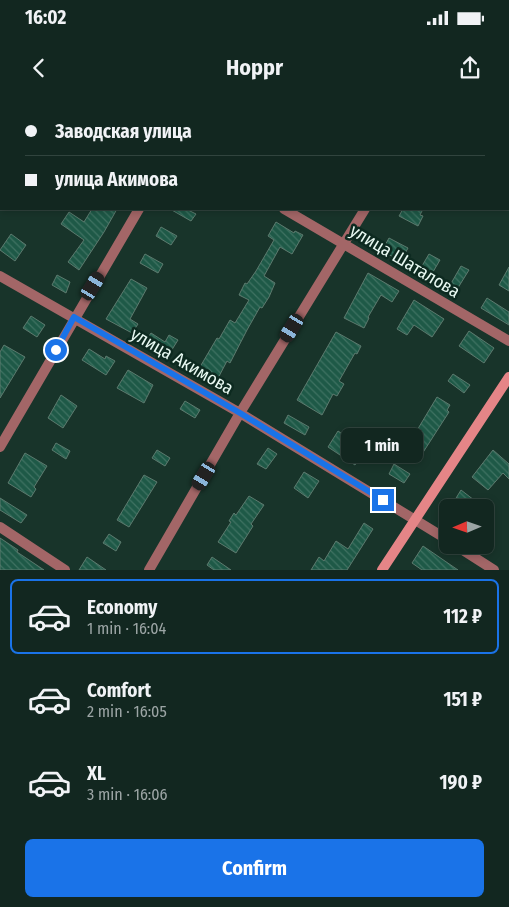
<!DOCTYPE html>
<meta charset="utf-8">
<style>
body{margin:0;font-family:"Fira Sans Condensed",sans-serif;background:#1f332d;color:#f1f3f6;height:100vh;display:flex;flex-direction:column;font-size:19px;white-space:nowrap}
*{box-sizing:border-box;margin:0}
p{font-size:16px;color:#9ca5a5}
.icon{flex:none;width:28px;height:28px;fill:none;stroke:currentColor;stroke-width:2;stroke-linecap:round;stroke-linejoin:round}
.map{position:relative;height:470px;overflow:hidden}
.drawer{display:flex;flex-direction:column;background:#122720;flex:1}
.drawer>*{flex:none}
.hud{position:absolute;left:0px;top:0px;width:510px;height:110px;box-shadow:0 2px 8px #0003,0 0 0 1px #31443e;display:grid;align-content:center;height:110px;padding:0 25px;background:#122720}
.needle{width:32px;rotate:268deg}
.tools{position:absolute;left:439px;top:399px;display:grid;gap:10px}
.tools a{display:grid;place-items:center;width:55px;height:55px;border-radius:8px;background:#122720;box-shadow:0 2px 8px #0003,0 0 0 1px #31443e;font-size:25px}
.end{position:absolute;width:22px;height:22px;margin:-11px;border:6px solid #1a73e8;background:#fff;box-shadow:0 0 0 2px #fff}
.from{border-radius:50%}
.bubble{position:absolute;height:35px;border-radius:8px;background:#122720;box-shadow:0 2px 8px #0003,0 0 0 1px #31443e;font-size:16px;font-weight:700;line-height:35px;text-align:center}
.car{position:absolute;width:15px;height:30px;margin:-15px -8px;border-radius:6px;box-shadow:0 0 4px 1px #0007;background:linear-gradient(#222 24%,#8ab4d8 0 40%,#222 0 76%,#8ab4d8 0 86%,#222 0)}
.hud b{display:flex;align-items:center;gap:18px;height:48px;font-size:19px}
.hud b+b{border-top:1px solid #31443e}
.hud i{width:12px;height:12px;background:#f1f3f6}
ul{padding:9px 0 0;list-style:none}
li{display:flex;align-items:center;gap:15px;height:75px;margin:0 10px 8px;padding:0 15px;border:2px solid transparent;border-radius:8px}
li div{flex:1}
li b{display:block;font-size:19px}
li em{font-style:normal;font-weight:700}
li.current{border-color:#1a73e8}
li>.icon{width:45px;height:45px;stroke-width:1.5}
.button{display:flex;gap:10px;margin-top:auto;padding:10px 25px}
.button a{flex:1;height:58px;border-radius:8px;background:#1a73e8;color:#fff;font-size:20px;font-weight:700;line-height:58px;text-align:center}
.status{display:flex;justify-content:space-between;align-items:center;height:35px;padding:0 25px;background:#122720;direction:ltr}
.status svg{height:14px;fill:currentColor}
header{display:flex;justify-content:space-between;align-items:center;height:65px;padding:0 25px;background:#122720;font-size:22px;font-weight:700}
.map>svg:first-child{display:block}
</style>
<div class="status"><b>16:02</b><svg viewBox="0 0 49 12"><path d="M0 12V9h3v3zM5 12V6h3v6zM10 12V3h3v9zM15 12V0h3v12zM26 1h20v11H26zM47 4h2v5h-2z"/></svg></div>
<header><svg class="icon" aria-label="back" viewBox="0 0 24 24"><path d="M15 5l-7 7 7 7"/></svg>Hoppr<svg class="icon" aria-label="share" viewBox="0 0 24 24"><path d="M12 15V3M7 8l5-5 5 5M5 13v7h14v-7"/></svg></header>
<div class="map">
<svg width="509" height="470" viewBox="0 0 509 470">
<defs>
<pattern id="building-back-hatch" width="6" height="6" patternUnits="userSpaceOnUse" patternTransform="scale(1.25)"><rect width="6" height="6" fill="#1e5947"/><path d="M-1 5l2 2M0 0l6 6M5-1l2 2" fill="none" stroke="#3f7262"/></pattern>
</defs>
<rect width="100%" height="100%" fill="#18342a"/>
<path fill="url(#building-back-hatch)" stroke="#5c7a6e" d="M92 109H117L104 132 79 170 68 162 84 140 61 124 69 112 84 122Z
M170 109H186L196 114 191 121Z
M403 109H423L420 115 423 116 418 126 399 116Z
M276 122 294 133 295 131 303 135 292 154 280 147 264 176 275 183 269 197 262 208 260 207 247 230 230 263 227 261 216 282 197 272 217 238 219 239 230 220 235 223 249 200 239 195 245 183 247 184 256 171 274 140 268 136Z
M161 127 177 136 171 145 156 136Z
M11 134 26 145 15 161 0 150Z
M389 138 408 148 401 161 382 151Z
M145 154 163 164 158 173 140 163Z
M429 154 440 160 430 177 419 171Z
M461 166 469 170 456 191 449 187Z
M509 167V191L499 185Z
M368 173 399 191 392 202 381 195 368 217 369 218 364 228 344 218Z
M57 175 70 182 66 193 52 185Z
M131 179 147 188 130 219 138 224 132 233 106 219Z
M487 198 509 212V225L481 208Z
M414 200 444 219 432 237 414 225 407 235 397 229Z
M31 216 45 225 37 237 23 228Z
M469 231 494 248 484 263 459 246Z
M336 232 361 246 357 254 355 253 339 281 344 284 337 296 333 294 322 315 297 300Z
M151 233 165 242 169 235 178 240 168 256 145 242Z
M4 245 25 257 0 298V252Z
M89 249 105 259 106 256 115 261 106 275 82 260Z
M128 270 153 285 144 303 117 288Z
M453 274 470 285 464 293 448 281Z
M61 295 77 306 63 328 48 318Z
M437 297 450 305 447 310 449 312 422 354 402 342 407 334 413 337Z
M185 301 200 310 195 318 180 309Z
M288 315 309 327 305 335 284 323Z
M338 331 365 349 355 365 328 347Z
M56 343 70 351 66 359 52 350Z
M268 348 277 354 266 369 257 364Z
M157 350 170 358 165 366 152 358Z
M493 350 509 364V379L503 373 488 390 472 377Z
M25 353 47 366 34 387 36 389 31 397 8 383Z
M394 364 410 374 404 383 389 374Z
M304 372 319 381 308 398 294 388Z
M144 375 157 382 129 427 117 420Z
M461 390 474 400 484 408H450Z
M249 396 264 405 251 424 253 426 236 453 218 442 231 422 229 421 234 413 236 415Z
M0 398 27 415 21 423 0 410Z
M364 423 373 429 347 470H311L319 457 324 461 336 441 348 449Z
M109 434 121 442 116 451 103 443Z
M0 438 18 450 17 452 44 470H0Z
M423 446 458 470H422L412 463Z
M87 457 106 470H79Z
M212 457 231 470H214L207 465Z"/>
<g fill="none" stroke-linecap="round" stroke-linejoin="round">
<path stroke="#a36667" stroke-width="10" d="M203 1V0
M427 1 428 0
M284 109 509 241
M0 176 240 313 448 440
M0 347 139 109
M0 427 65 470
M455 445 494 470
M149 470 240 313 365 109"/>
<path stroke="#e58587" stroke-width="10" d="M382 470 509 277"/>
</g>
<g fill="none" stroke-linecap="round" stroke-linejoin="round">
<path stroke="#1a73e8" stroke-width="6" d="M56 250 74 217 240 313 383 400"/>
</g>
<g text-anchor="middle" stroke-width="5" stroke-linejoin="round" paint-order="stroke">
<g font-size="18" fill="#e8f9f2" stroke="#0d2a20">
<text transform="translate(405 161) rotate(31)" y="6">улица Шаталова</text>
<text transform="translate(182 261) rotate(30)" y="6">улица Акимова</text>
</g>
</g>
</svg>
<div class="tools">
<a><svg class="needle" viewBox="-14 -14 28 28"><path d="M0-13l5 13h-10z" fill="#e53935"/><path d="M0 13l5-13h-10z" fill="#9ca5a5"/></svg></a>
</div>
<i class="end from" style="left:56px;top:250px"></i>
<i class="end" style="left:383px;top:400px"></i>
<div class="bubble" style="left:341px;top:328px;width:82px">1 min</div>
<i class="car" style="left:93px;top:186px;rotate:31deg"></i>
<i class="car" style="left:292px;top:228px;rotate:211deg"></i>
<i class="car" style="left:204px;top:376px;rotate:211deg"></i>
<div class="hud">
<b><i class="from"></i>Заводская улица</b>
<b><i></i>улица Акимова</b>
</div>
</div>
<section class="drawer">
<ul>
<li class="current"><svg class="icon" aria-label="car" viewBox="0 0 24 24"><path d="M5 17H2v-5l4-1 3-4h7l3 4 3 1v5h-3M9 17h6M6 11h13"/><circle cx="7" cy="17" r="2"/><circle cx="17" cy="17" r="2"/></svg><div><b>Economy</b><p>1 min · 16:04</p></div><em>112 ₽</em></li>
<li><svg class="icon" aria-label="car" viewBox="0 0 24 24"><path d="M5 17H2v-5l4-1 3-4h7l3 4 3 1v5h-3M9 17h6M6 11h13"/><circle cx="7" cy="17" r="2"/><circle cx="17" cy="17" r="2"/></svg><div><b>Comfort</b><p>2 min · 16:05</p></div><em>151 ₽</em></li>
<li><svg class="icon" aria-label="car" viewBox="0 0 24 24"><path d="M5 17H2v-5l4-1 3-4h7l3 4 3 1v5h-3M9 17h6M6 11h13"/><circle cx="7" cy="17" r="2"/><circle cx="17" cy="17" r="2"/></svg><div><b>XL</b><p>3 min · 16:06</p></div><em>190 ₽</em></li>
</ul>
<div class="button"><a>Confirm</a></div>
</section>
